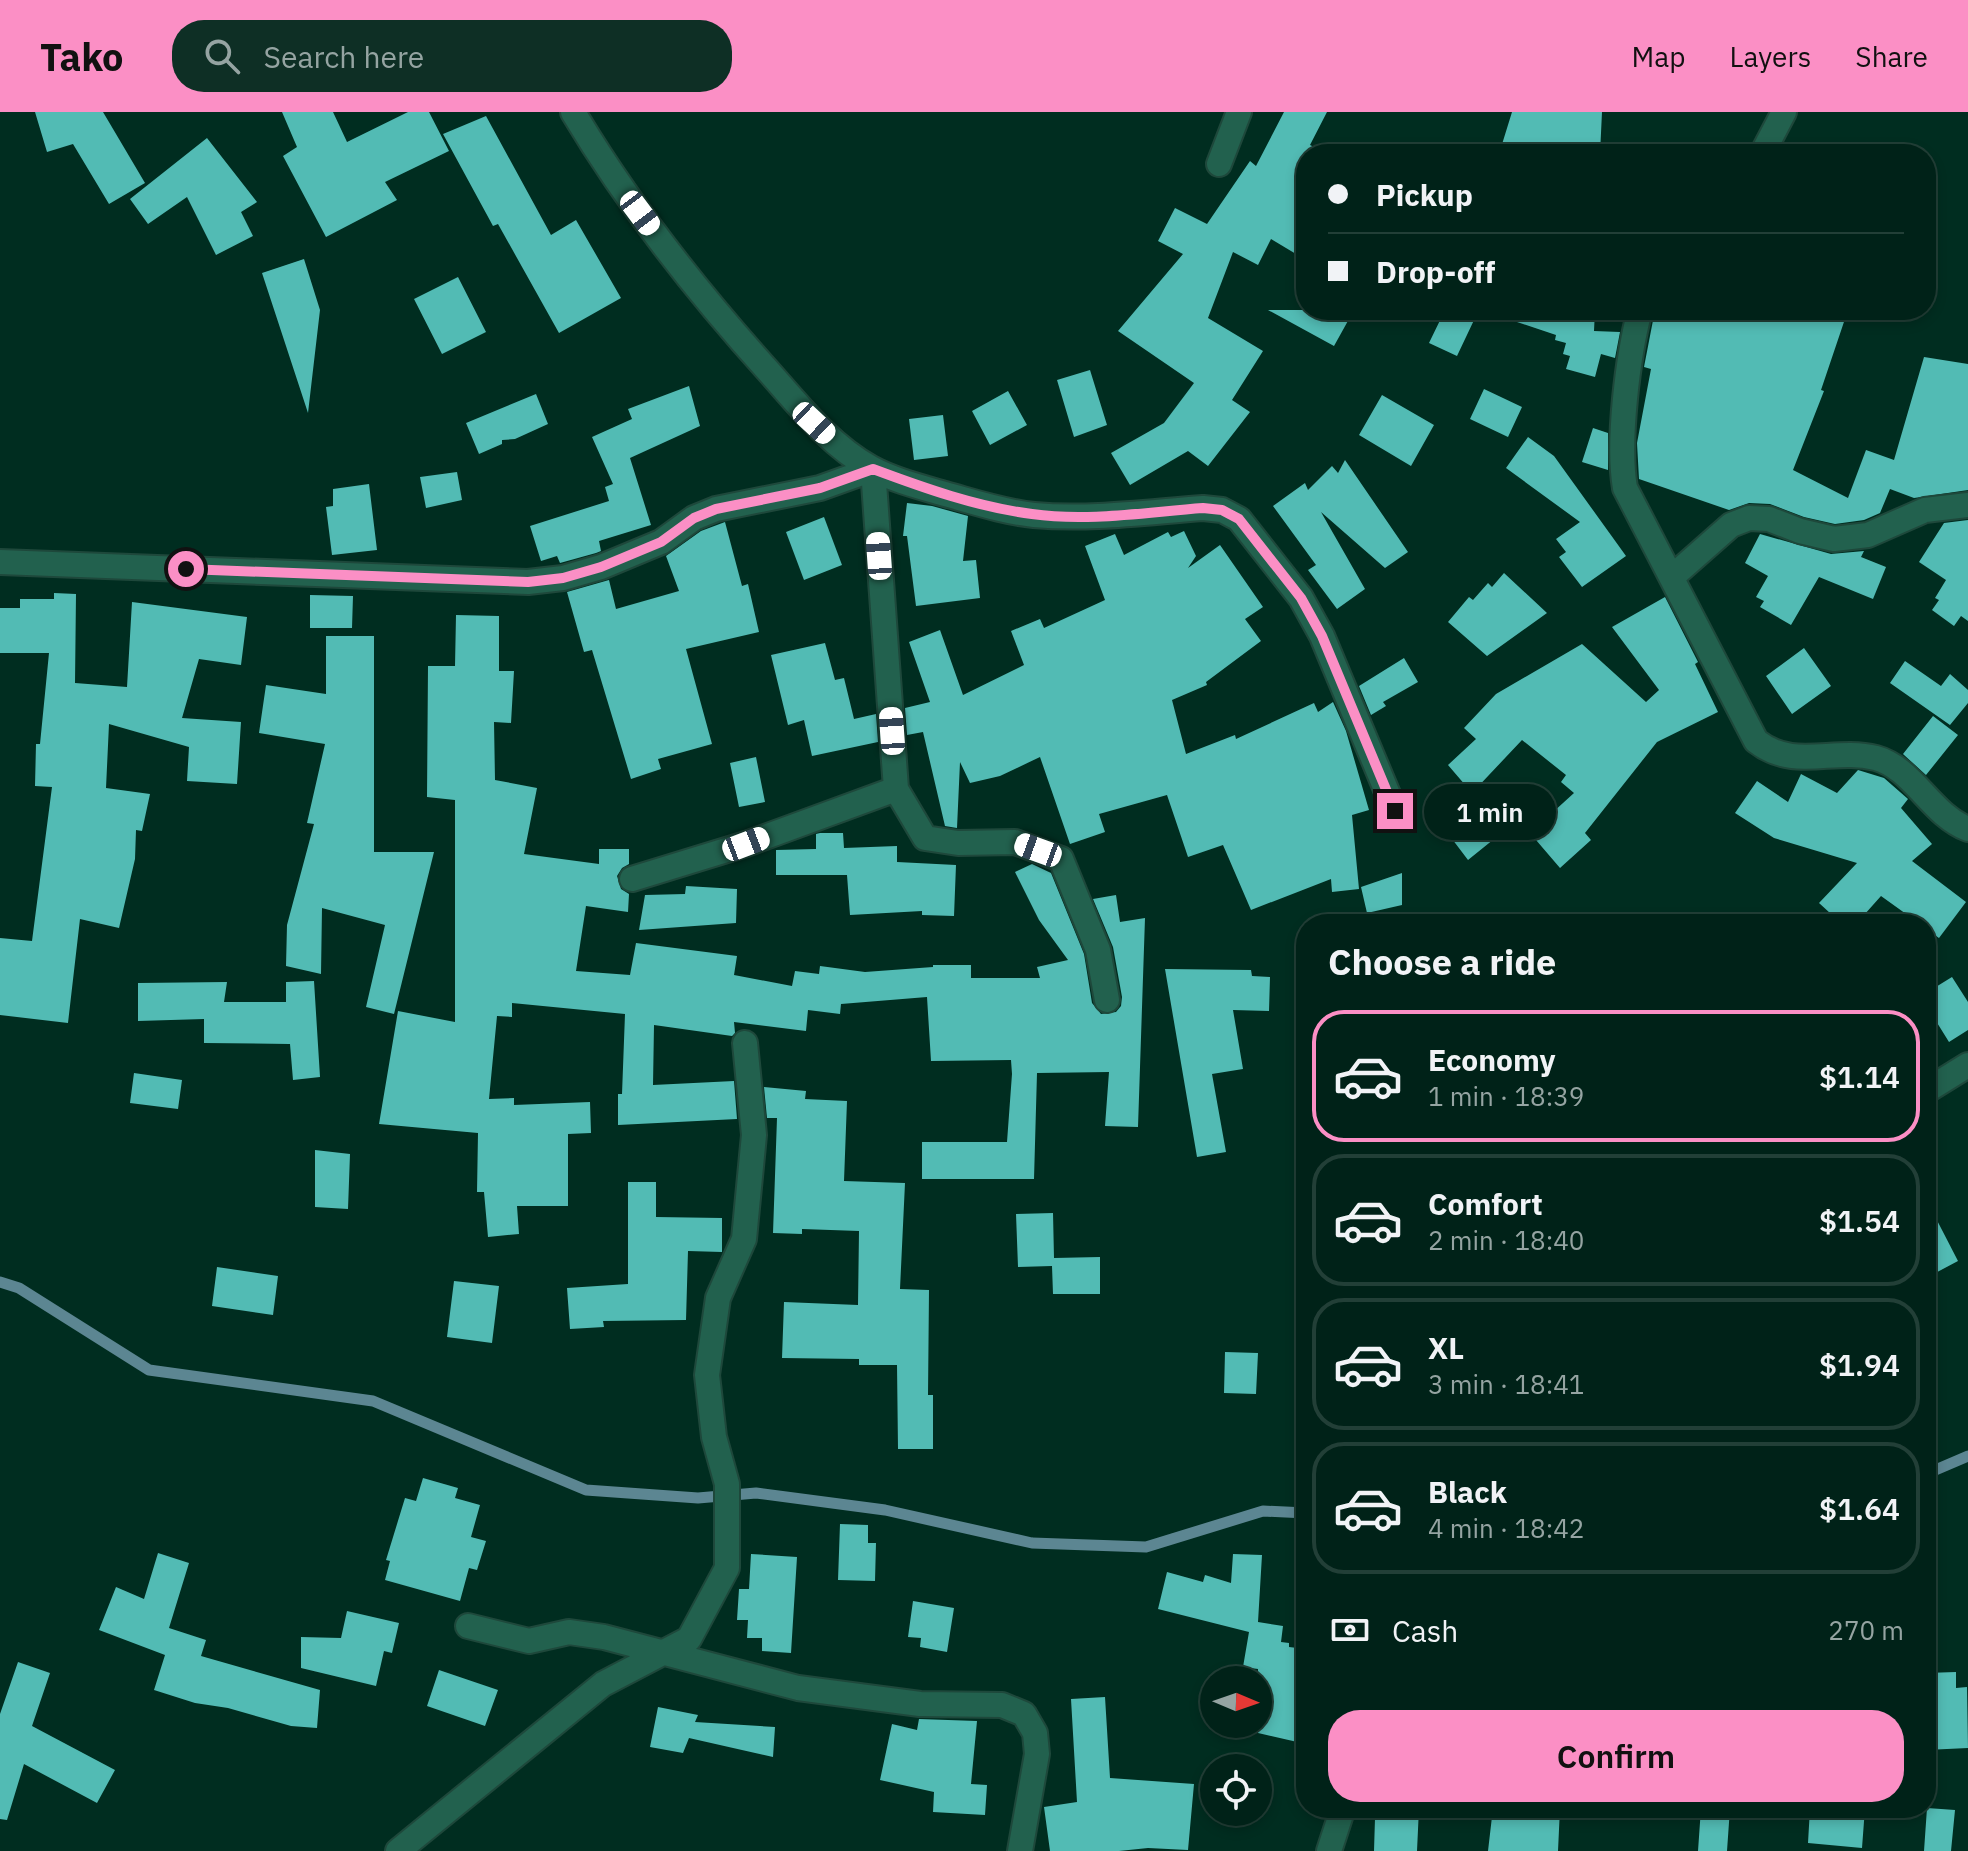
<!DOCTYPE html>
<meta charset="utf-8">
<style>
body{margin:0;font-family:"IBM Plex Sans",sans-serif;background:#0e2f25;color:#f1f3f6;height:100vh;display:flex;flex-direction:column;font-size:30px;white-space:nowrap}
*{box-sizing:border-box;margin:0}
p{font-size:26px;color:#95a4a2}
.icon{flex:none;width:44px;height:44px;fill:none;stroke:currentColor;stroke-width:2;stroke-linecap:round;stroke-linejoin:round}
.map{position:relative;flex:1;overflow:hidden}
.drawer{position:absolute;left:1296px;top:802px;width:640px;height:904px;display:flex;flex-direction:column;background:#002218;border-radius:32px;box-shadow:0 4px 12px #0003,0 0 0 2px #223f37}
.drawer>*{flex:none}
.banner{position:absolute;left:1296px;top:32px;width:640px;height:176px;border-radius:32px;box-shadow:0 4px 12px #0003,0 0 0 2px #223f37;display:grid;align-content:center;height:176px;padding:0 32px;background:#002218}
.needle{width:52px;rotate:92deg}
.buttons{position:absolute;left:1200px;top:1554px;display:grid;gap:16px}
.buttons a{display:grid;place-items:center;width:72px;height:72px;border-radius:50%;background:#002218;box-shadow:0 4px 12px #0003,0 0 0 2px #223f37;font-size:40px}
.end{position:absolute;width:36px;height:36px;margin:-18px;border:10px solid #fb8fc5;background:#111;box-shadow:0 0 0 4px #111}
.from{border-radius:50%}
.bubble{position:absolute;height:56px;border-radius:28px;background:#002218;box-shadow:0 4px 12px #0003,0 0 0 2px #223f37;font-size:26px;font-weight:600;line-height:56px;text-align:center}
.car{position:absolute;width:24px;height:48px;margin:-24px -12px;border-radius:10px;box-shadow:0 0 6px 2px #0007;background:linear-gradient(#fff 24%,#345 0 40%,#fff 0 76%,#345 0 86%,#fff 0)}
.banner b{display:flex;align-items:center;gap:28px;height:76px;font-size:30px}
.banner b+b{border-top:2px solid #223f37}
.banner i{width:20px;height:20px;background:#f1f3f6}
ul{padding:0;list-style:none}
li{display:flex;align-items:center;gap:24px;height:132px;margin:0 16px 12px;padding:0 16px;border:4px solid #223f37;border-radius:32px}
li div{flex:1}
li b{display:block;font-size:30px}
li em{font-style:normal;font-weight:600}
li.on{border-color:#fb8fc5}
li>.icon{width:72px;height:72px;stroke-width:1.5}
h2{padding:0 32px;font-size:36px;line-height:96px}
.pay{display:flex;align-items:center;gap:20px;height:88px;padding:0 32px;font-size:30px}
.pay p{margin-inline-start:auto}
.button{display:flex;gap:16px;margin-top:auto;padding:16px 32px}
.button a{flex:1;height:92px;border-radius:32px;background:#fb8fc5;color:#111;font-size:32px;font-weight:600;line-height:92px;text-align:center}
header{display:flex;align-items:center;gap:48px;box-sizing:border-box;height:112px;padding:0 40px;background:#fb8fc5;color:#111}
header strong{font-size:38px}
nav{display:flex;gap:44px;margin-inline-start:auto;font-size:28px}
.search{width:560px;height:72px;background:#0e2f25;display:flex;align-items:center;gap:20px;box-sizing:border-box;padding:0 28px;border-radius:32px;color:#95a4a2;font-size:30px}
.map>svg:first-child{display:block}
</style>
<header>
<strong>Tako</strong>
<div class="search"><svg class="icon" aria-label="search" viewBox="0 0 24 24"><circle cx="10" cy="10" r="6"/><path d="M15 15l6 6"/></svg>Search here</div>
<nav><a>Map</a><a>Layers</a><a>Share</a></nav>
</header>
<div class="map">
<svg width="1968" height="1739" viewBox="0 0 1968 1739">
<rect width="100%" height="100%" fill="#002d20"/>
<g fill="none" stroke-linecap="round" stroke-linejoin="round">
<path stroke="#5c8692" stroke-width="11" d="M0 1170 19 1176 149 1258 373 1289 586 1378 698 1386 756 1381 885 1398 1032 1431 1146 1435 1263 1399 1306 1401
M1926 1362 1968 1344"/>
</g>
<path fill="#52bbb4" d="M35 0H103L145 71 109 92 73 32 47 40Z
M282 0H333L347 30 408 0H429L449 39 385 70 397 88 326 125 283 44 297 35Z
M1284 0H1327L1310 33 1318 37 1316 42H1306V148L1271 127 1258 153 1233 140 1208 206 1263 239 1232 288 1250 300 1208 354 1188 339 1130 373 1111 341 1164 311 1194 271 1118 219 1183 142 1158 129 1175 96 1207 112 1250 49 1256 54Z
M1512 0H1602L1600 42 1534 40 1533 42H1499Z
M486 4 551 123 576 108 621 186 559 221 498 112 493 114 443 22Z
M207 26 257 90 241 100 253 124 216 143 187 85 148 112 130 87Z
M304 147 320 198 308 301 262 161Z
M458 165 486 220 442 242 414 187Z
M1268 198H1354L1334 234Z
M1445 198H1459L1475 206 1457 244 1429 231Z
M1496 198H1595L1594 219 1620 220 1615 246 1601 242 1595 265 1566 257 1570 244 1563 242 1566 231 1555 228 1556 223 1496 203Z
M1655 198H1848L1821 278 1824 279 1793 358 1848 386 1866 338 1894 348 1924 245 1968 252V378L1914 386 1890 377 1880 401 1864 408 1835 412 1804 405 1770 392 1749 391 1729 398 1639 367 1637 331 1651 257 1644 255Z
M1090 258 1107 313 1074 325 1057 268Z
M689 274 700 314 630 346 651 413 599 429 601 439 596 441 560 451 557 444 541 449 530 414 609 389 605 375 613 372 592 325 632 307 628 297Z
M1484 277 1522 295 1508 325 1470 307Z
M1008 279 1027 313 990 333 972 299Z
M536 282 548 312 515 327 502 328V332L479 342 466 311Z
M1382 283 1434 313 1411 354 1359 323Z
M943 303 948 344 914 348 909 307Z
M1593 316 1608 321V358L1582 350Z
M1528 325 1554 344 1626 444 1582 475 1559 445 1566 440 1556 427 1580 410 1506 356Z
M1345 348 1408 440 1385 456 1321 400 1365 477 1337 497 1308 458 1316 453 1273 394 1305 371 1308 378 1332 354 1338 361Z
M457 360 462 388 426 396 420 365Z
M369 372 377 438 332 443 326 395 333 394V377Z
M907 391 932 394 968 404 963 449 976 448 980 486 916 494 907 424H903Z
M824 405 842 453 804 468 786 420Z
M1968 408V509L1961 504 1954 514 1932 498 1939 488 1935 486 1946 468 1919 450 1944 411Z
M725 410 742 474 748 472 759 520 686 537 712 632 658 647 661 657 631 667 592 538 584 540 567 480 609 468 616 497 679 479 666 444 701 419Z
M1184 419 1196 444 1188 456 1220 433 1263 495 1245 507 1261 529 1206 570 1207 573 1172 588 1186 642 1235 623 1236 627 1314 591 1318 600 1333 590 1346 619 1369 698 1352 703 1359 777 1332 780 1331 767 1251 798 1223 733 1188 745 1167 683 1099 702 1105 720 1070 732 1040 645 1000 664 970 671 960 650 957 716 945 714 923 620 907 623 905 596 930 590 909 530 940 518 963 583 1024 553 1011 519 1040 507 1044 516 1105 488 1085 434 1115 422 1124 443 1168 420 1171 425Z
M1760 422 1831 442 1864 439 1861 445 1886 455 1873 487 1819 465 1791 513 1760 495 1764 489 1756 485 1768 464 1745 451Z
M1504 461 1547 501 1487 544 1448 510 1469 485 1473 488 1488 471 1492 475Z
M54 481 76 482 75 571 127 575 132 490 247 505 241 553 199 547 182 606 241 610 237 672 187 669 189 635 109 612 106 676 150 682 142 719 136 718 135 747 119 816 80 807 68 911 0 903V826L32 829 52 675 35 674 36 632H40L49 541H0V496H20V487H54Z
M310 483 353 484 352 516H310Z
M1665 485 1698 550 1695 552 1718 600 1657 630 1585 721 1591 728 1560 756 1530 721 1574 681 1561 670 1566 663 1522 628 1472 681 1448 653 1476 627 1464 616 1496 582 1582 532 1646 590 1659 578 1612 515Z
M456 503 499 504V559H514L511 611 494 610 495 668 537 676 524 742 599 752V737H629V752L622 756 617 764 621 777 629 782 628 800 586 794 576 859 630 863 636 831 737 844 734 863 792 874 795 859 819 862 820 854 865 860 933 855V853H971V866H1040L1037 855 1068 848 1039 808 1015 760 1032 752 1051 761 1084 842 1092 891 1101 902 1116 900 1121 894 1122 885 1113 835 1093 787 1116 783 1120 810 1145 806 1138 1015 1105 1014 1109 960 1037 961 1034 1067H922V1030H1007L1012 962 1011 948 931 949 927 885 841 892 840 902 808 898 806 919 734 910 735 921 732 924 654 913 653 973 734 969 737 1007 618 1013V982H622L625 902 512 891V905L497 904 489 987 514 986V993L590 990 591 1021 568 1022V1094H517L519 1122 488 1125 484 1080H477L478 1021 379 1012 398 899 455 910V688L427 685 428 554H455Z
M326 524H374V740H434L394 902 366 895 385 813 322 796 321 862 286 854 287 813 314 712 307 711 325 632 259 621 266 573 326 582Z
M825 531 835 568 844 566 854 607 876 602 878 630 812 644 804 608 788 613 771 543Z
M1804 536 1831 574 1792 602 1766 564Z
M1404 546 1418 570 1383 590 1386 594 1371 603 1359 574Z
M1905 549 1941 574 1950 562 1968 578V591L1950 613 1890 571Z
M1933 604 1958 623 1926 663 1903 642Z
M756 645 765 690 739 695 730 651Z
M1858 658 1884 666 1908 687 1901 696 1932 732 1912 749 1966 790 1939 826 1926 817V812H1920L1881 784 1856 812H1842L1819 791 1857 751 1774 726 1735 701 1757 669 1788 690 1801 662 1837 681Z
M1474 690 1499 723 1468 748 1443 715Z
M820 721H843L844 736 897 734V750L956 753 954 804 922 803V799L850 803 847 763H776V738L816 737V722Z
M1402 761V793L1367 801 1361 775Z
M686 774 737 777 736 811 639 818 645 783 685 782Z
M1165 857 1251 858 1252 864 1270 865 1269 899 1233 898 1243 957 1212 962 1226 1040 1197 1045Z
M1952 865 1968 890V918L1949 930 1926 893V881Z
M314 869 320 965 293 968 290 932 204 931V907L138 909V871L227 870 224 890H286V870Z
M134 961 182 968 178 997 130 991Z
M764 975 806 979 805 987 847 989 844 1069 905 1071 900 1177 929 1178 928 1283H933V1337H898L897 1253H859V1247L782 1246 784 1190 858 1193 859 1119 802 1117V1122L773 1121 777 1006H767Z
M315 1038 350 1042 348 1097 315 1095Z
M628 1070H656V1105L722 1106V1140L688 1139 686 1208 603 1209 604 1215 570 1217 567 1176 628 1172Z
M1926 1087 1958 1149 1926 1166Z
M1053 1101 1054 1146 1100 1145V1182H1053L1052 1154 1018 1155 1016 1102Z
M217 1155 278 1164 273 1203 212 1194Z
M454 1169 499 1174 492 1231 447 1225Z
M1225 1240 1258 1241 1256 1282 1224 1281Z
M423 1366 458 1376 455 1386 480 1393 471 1425 486 1429 477 1458 469 1456 460 1489 385 1468 390 1449 386 1448 405 1386 416 1389Z
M840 1412 868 1413V1431H876L875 1469 838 1468Z
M158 1441 189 1451 169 1516 206 1528 201 1544 320 1578 317 1616 291 1614 228 1596 195 1591 154 1578 165 1543 99 1518 116 1475 144 1487Z
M751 1442 797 1445 791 1541 762 1539V1526H747L748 1508H737L739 1477H749Z
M1233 1442 1262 1443 1258 1510 1283 1514 1281 1530 1289 1531V1535L1306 1537V1632L1258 1621V1557L1243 1555 1249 1520 1158 1497 1167 1460 1203 1470 1205 1463 1231 1471Z
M913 1489 954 1496 947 1540 920 1535 921 1526 908 1525Z
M347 1499 399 1511 392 1541 384 1539 376 1574 301 1556V1525L341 1526Z
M18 1550 50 1561 32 1614 115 1658 97 1691 24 1652 7 1708 0 1707V1602Z
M439 1558 498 1578 485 1614 427 1594Z
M1956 1560V1576L1967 1575 1968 1636 1926 1638V1561Z
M1105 1585 1110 1666 1194 1672 1188 1738 1148 1736 1119 1739H1050L1044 1695 1077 1690 1071 1587Z
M658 1595 698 1603 695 1610 775 1615 773 1645 689 1626 683 1641 650 1635Z
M919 1607 977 1609 971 1672 987 1673 985 1703 933 1700 934 1680 880 1668 892 1612 917 1618Z
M1384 1696H1419L1417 1739H1374L1375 1706H1384Z
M1493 1696H1560L1558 1739H1488Z
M1701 1696H1730L1727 1739H1698Z
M1810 1696H1865L1862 1736 1808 1731Z
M1927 1696 1955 1698 1951 1739H1924Z"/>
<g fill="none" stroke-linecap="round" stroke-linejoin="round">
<defs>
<path id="street" d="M573 0C629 94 697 180 770 261 801 296 830 333 871 356 893 368 921 375 945 382 974 390 1004 400 1034 403 1090 408 1147 400 1203 396L1222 398 1239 407 1301 486 1322 524 1395 699
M1762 42 1784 0
M1219 52 1239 0
M1640 198C1628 243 1617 330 1625 376L1756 629C1794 659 1833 635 1876 646 1913 656 1931 703 1968 717
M0 450 528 470 563 466 601 455 661 430 694 406 716 397 820 376 873 357 896 677 925 726 958 731 1015 730 1061 747 1098 838 1107 888
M1672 465 1731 413 1749 406 1769 407 1800 419 1834 427 1868 423 1925 398 1968 393
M632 767 746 732 896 677
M1926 979 1968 953
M468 1514 529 1529 569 1520 604 1525 798 1576 920 1592 1002 1593 1024 1602 1035 1621 1037 1642 1020 1739
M398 1739 603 1572 689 1527 727 1456V1372L714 1325 707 1263 718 1186 744 1127 754 1023 745 931
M1329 1739 1343 1696"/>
</defs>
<use href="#street" stroke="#1e483b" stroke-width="28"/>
<use href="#street" stroke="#22614e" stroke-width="24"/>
</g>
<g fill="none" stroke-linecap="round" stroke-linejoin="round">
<path stroke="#fb8fc5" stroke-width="10" d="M186 457 528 470 563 466 601 455 661 430 694 406 716 397 820 376 873 357C924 376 977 395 1032 402 1088 410 1147 400 1203 396L1222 398 1239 407 1301 486 1322 524 1395 699"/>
</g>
</svg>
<div class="buttons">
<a><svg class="needle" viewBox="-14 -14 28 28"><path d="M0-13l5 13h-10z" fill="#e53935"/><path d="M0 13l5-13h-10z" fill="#95a4a2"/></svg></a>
<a><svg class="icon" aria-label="locate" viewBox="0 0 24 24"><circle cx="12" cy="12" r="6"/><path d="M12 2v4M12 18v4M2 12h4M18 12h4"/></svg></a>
</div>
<i class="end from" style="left:186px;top:457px"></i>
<i class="end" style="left:1395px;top:699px"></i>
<div class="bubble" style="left:1424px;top:672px;width:132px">1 min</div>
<i class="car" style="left:640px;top:101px;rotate:143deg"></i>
<i class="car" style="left:814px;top:311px;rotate:133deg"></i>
<i class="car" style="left:879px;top:444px;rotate:356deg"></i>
<i class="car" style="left:892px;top:619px;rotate:356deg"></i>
<i class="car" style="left:746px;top:732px;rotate:69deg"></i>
<i class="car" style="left:1038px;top:738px;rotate:290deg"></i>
<div class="banner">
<b><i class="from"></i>Pickup</b>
<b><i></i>Drop-off</b>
</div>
<section class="drawer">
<h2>Choose a ride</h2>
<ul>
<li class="on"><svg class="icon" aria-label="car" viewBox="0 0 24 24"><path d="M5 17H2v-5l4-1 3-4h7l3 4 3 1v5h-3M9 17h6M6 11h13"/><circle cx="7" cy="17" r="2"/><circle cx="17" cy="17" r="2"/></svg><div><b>Economy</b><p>1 min · 18:39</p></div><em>$1.14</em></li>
<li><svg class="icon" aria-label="car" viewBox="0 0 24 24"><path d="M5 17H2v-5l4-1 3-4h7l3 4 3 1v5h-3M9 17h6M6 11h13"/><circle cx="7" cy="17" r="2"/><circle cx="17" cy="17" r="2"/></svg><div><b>Comfort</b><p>2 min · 18:40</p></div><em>$1.54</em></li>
<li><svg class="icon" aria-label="car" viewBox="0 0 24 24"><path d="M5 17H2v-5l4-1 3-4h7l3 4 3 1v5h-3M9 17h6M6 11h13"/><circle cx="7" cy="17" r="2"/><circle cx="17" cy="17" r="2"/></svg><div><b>XL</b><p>3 min · 18:41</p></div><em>$1.94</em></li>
<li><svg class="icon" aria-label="car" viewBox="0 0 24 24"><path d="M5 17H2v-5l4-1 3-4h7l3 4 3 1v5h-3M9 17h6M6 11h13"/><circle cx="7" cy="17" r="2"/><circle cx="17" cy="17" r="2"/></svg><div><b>Black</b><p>4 min · 18:42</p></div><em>$1.64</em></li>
</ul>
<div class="pay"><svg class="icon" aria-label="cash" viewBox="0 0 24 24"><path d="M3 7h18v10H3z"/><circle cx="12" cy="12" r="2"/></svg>Cash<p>270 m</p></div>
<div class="button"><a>Confirm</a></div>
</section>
</div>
